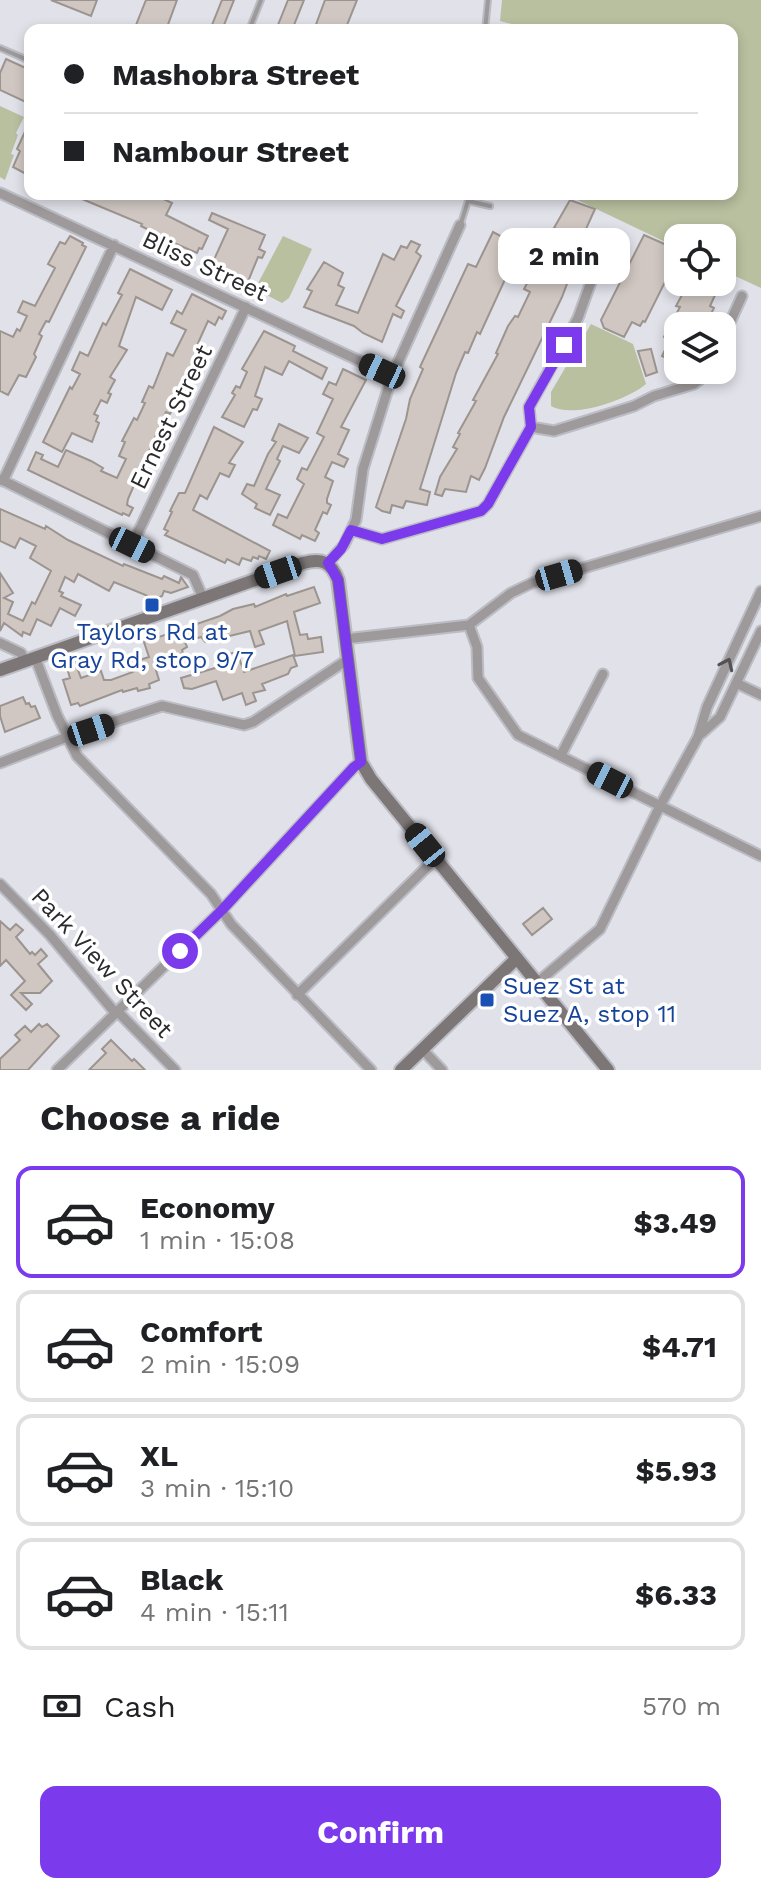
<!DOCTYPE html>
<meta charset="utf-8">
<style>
body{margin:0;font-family:"Work Sans",sans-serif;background:#f2f2f2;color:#202124;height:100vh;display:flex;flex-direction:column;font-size:30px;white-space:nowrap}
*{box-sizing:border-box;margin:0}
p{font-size:26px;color:#757577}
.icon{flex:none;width:44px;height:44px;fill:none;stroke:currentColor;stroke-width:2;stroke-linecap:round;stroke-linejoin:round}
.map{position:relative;height:1070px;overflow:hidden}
.drawer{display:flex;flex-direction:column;background:#fff;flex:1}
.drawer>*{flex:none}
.guide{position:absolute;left:24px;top:24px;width:714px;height:176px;border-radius:16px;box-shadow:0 4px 12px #0003;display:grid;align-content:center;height:176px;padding:0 40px;background:#fff}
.tools{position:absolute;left:664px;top:224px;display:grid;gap:16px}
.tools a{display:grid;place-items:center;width:72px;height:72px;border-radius:16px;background:#fff;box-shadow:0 4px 12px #0003;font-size:40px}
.end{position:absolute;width:36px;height:36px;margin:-18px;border:10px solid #7c3aed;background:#fff;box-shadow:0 0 0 4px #fff}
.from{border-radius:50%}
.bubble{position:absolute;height:56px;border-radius:16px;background:#fff;box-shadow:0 4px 12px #0003;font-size:26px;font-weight:700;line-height:56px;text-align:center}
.car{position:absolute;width:24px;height:48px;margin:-24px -12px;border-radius:10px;box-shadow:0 0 6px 2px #0007;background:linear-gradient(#222 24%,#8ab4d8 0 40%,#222 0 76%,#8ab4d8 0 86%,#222 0)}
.guide b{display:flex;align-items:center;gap:28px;height:76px;font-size:30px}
.guide b+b{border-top:2px solid #e0e0e0}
.guide i{width:20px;height:20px;background:#202124}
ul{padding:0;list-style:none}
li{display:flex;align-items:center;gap:24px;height:112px;margin:0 16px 12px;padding:0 24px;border:4px solid #e0e0e0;border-radius:16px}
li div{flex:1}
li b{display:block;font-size:30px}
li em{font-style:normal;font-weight:700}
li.active{border-color:#7c3aed}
li>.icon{width:72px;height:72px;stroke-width:1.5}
h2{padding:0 40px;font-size:36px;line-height:96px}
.pay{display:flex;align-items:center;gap:20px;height:88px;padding:0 40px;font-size:30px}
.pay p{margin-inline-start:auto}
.primary-button{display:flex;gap:16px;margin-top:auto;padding:16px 40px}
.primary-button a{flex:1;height:92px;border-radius:16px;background:#7c3aed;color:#fff;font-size:32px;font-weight:700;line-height:92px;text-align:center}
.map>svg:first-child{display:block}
</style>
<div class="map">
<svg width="761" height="1070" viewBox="0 0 761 1070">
<rect width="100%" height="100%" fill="#e0e1e9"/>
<path fill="#b9c0a0" d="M502 0H761V288L722 270V238H678V248L565 194H732V30H534L500 21Z
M0 106 24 117 16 133 18 135 11 154 14 155 5 180 0 177Z
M283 236 312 249 289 298 282 303 255 289Z
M591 324 633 344 646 384C627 400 573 419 551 406V392Z"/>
<path fill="#d0c7c2" stroke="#9c948f" stroke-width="2" d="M51 0H97L91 16Z
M146 0H177L166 30H134Z
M222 0H234L222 30H210Z
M288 0H304L292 30H276Z
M325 0H357L345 30H314Z
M6 59 30 70V104L0 90V73Z
M30 121V176L13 167 20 151 17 149Z
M70 194H153L172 203 166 215 208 236 202 249 199 248 197 253 174 243 141 226 142 224Z
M570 200 595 209 580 242 581 247 568 275 570 276 562 297 504 417 485 468 479 480 471 476 466 492 445 489 442 496 435 494 440 477 457 449 453 447 460 434 458 433 476 401 473 400 498 354 496 353 508 326 515 316 518 317 530 292 524 289 540 259 526 252 529 246 544 253 548 248 557 229 554 228Z
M212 213 265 235 259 249 265 252 262 258 258 257 247 284 212 264 228 229 209 220Z
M493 232 517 245 516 248 523 252 510 277 507 275 480 334 477 332 468 353 465 352 456 373 420 489 430 492 427 505 406 501 403 508 392 505 390 513 382 511 376 507 378 501 406 419 410 399 423 369 420 367 468 264 476 267Z
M644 235 678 250V256L645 322 643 321 640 326 632 322 624 337 604 328 601 320Z
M70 236 83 243 82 245 86 247 49 322 46 321 39 334 42 336 34 354 36 357 26 377 19 375 8 395 0 391V331L13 337 17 329 20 331 27 316 18 312 23 301 35 306 55 268 48 264 60 242 65 244Z
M411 241 420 245 416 252 421 256 396 306 404 311 401 318 393 314 382 342 363 333 354 326 304 307 312 291 307 289 324 262 343 273 338 285 344 288 336 305 358 313 383 254 394 260 401 246 407 248Z
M130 269 172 290 162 310 136 297 119 346 127 350 110 377 115 380 108 393 111 394 107 403 101 400 94 414 98 416 96 421 99 423 92 442 72 433 62 452 43 442 70 387 72 389 80 374 72 370 80 352 88 356 103 323 106 325 122 295 118 293Z
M689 282H721L710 306 714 308 705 326H678V364L662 356 668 344 674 343 664 337 680 307 676 306Z
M192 294 226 311 222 319 219 317 215 325 208 321 198 343 202 345 187 379 190 381 185 391 189 393 185 402 178 399 170 414 166 412 128 499 127 505 133 508 129 516 123 513 122 515 28 470 36 452 43 455 41 459 58 467 66 450 91 461 103 468 101 471 117 478 126 459 119 456 125 442 122 441 134 418 137 420 145 403 142 402 149 386 153 388 167 353 173 356 186 330 171 323 177 311 182 314Z
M264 331 295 346 293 351 327 368 322 379 289 361 282 375 265 367 255 396 262 399 257 410 253 409 244 427 222 417 235 395 232 393 236 386 240 388 247 372 242 369Z
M651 349 657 372 646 376 638 351Z
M343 369 366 380 341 427 349 430 338 454 348 459 344 467 332 462 325 477 333 481 327 499V503L331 505 327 514 323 512 315 530 319 533 315 541 302 535 300 539 273 525 278 514 287 518 304 484 297 479 302 468 307 470 324 437 317 433 333 399 323 394 329 382 336 385Z
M279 424 308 438 299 453 283 446 277 459 280 461 266 489 280 495 270 515 255 508 257 504 242 494 247 484 254 486 268 454 276 442 272 440Z
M214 427 243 442 229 463 235 465 229 477 220 473 207 499 200 495 193 510 270 551 266 559 259 556 258 559 253 557 251 561 242 558 239 565 227 559 225 563 165 535 168 531 164 529 172 512 170 511 179 493H185Z
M0 509 45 529 46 526 68 540 123 566 124 564 162 579 164 576 179 583 181 577 188 587 171 593 164 591 162 596 155 599 114 582 109 591 78 574 74 582 65 577 59 591 63 593 61 596 81 605 75 616 60 608 51 626 37 619 30 635 23 632 22 636 4 623 0 631V573L13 593 4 598 13 602 8 614 23 621 32 602 35 604 51 571 30 558 36 546 20 538 15 548 0 541Z
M314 587 320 603 294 612 300 635 307 634 308 639 321 637 323 652 295 656 287 621 259 631 264 644 255 647 250 631 205 642 201 637 185 642 187 647 182 650 183 653 163 660 164 664 155 667 159 680 149 684 150 688 138 691 137 688 123 692 122 690 80 706 78 703 71 705 63 680 70 678 66 665 75 662 81 678 101 671 104 680H111L133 672 130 663 149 657 144 642 220 616 233 609 254 604 255 607 286 594 287 596Z
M237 652 244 672 293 655 297 666 291 668 288 674 262 684 265 690 253 693 256 701 246 705 242 693 223 700 216 681 192 689 184 688 181 678 232 663 229 654Z
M23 697 26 704 29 703 31 707 35 706 40 718 5 732 0 716V706Z
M543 908 552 919 532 935 523 924Z
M0 921 10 930 16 924 23 930 16 937 30 954 32 952 35 955 41 949 47 956 38 964 52 981 40 993H21L32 1004 26 1010 11 995 25 981 6 960 0 966Z
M39 1024 42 1027 47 1024 59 1036 28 1070H0V1059L20 1040 15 1035 25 1026 31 1032Z
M111 1040 132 1061 134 1059 145 1070H89L106 1053 102 1049Z"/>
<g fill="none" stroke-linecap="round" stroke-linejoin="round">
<defs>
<path id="lane" d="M249 30 261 0
M485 30 488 0
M0 48 30 61
M468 201 490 206
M461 223 468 201 466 194"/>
<path id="street" d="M0 193 392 376
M722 340 742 296
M531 427 554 431 634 406 654 396 694 384 706 375 708 370
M0 479 193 575 203 598
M3 481 114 245
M351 530 382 539 481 511 488 504 531 427 529 407 578 318 600 257 616 236
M132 545 246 307
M328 563 344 545 356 520 363 469 392 376 460 225
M469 625 477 647 478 678 518 735 761 856
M345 639 469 625 511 593 532 583 761 516
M0 643 21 653 25 661
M35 657 57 715 77 756 211 894 231 924 371 1070
M736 683 761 695
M701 734 720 717 761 631
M561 755 603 674
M0 763 67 737 162 706 244 725 253 722 347 660
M0 884 50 935 112 1009 121 1015 175 1070
M538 982 600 929 660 806 698 737 707 707 761 591
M297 995 436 858
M423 1050 442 1070
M57 1070 222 910 354 767 361 762"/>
<path id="secondary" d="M0 670 303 563C321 558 331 561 338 580L361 762 371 779 608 1070
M401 1070 517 958"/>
</defs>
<use href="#lane" stroke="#bcbdc4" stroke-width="8"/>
<use href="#street" stroke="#bcbdc4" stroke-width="13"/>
<use href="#secondary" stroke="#bcbdc4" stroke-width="16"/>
<use href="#lane" stroke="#9e999a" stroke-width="4"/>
<use href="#street" stroke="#9e999a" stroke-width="9"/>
<use href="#secondary" stroke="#7d7677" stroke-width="12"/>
</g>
<defs><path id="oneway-chevron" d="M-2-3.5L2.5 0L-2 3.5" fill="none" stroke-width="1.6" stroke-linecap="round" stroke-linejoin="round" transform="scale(2)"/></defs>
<use stroke="#535254" href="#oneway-chevron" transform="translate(727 664) rotate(-65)"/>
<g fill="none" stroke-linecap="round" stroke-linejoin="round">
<path stroke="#7c3aed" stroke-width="10" d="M180 951 222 910 354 767 361 762 338 580 328 563 341 549 351 530 382 539 481 511 488 504 531 427 529 407 564 345"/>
</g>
<g fill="#1a4fb4" stroke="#fff" stroke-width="3">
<rect x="144" y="597" width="16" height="16" rx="4"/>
<rect x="479" y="992" width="16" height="16" rx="4"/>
</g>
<g text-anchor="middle" stroke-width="7" stroke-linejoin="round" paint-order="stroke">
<g font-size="24" fill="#2b2b2e" stroke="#fff">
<text transform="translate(205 266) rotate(25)" y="8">Bliss Street</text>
<text transform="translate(171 417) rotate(-64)" y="8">Ernest Street</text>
<text transform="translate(102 963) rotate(47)" y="8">Park View Street</text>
</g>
<g font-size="24" fill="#164399" stroke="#fff">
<text x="152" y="640">Taylors Rd at<tspan x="152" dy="28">Gray Rd, stop 9/7</tspan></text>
<text x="503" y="994" text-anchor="start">Suez St at<tspan x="503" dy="28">Suez A, stop 11</tspan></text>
</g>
</g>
</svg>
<div class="tools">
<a><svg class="icon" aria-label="locate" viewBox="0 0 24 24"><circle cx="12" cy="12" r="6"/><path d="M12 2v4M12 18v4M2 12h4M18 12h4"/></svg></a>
<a><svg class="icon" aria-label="layers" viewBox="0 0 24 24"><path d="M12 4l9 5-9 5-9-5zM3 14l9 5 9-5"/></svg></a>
</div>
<i class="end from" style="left:180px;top:951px"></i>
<i class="end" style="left:564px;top:345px"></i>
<div class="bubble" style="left:498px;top:228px;width:132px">2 min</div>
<i class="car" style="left:382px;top:371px;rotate:295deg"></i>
<i class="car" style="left:132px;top:545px;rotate:116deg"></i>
<i class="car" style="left:278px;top:572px;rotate:251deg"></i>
<i class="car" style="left:559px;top:575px;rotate:74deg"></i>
<i class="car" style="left:91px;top:730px;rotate:72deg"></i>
<i class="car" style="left:610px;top:780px;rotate:297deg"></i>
<i class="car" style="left:425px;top:845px;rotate:321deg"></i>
<div class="guide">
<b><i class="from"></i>Mashobra Street</b>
<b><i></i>Nambour Street</b>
</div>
</div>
<section class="drawer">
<h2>Choose a ride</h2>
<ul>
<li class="active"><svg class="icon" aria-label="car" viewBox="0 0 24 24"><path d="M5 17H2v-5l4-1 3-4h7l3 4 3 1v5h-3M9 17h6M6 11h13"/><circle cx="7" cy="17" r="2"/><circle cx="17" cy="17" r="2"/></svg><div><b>Economy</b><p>1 min · 15:08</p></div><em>$3.49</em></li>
<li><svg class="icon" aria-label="car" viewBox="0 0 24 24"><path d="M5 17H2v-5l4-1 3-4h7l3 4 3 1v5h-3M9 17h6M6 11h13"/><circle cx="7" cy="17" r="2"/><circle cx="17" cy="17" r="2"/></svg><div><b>Comfort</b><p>2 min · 15:09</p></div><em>$4.71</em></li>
<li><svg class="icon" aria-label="car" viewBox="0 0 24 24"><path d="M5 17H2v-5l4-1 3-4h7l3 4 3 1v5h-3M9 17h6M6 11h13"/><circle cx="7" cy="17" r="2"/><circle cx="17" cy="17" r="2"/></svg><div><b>XL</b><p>3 min · 15:10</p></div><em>$5.93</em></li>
<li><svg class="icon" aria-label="car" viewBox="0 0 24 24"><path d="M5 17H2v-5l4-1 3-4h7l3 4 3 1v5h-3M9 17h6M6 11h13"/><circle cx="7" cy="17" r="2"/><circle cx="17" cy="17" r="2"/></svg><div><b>Black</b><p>4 min · 15:11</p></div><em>$6.33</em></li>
</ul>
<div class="pay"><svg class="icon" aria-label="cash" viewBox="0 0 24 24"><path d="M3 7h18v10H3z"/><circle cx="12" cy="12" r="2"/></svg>Cash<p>570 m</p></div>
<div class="primary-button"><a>Confirm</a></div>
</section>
